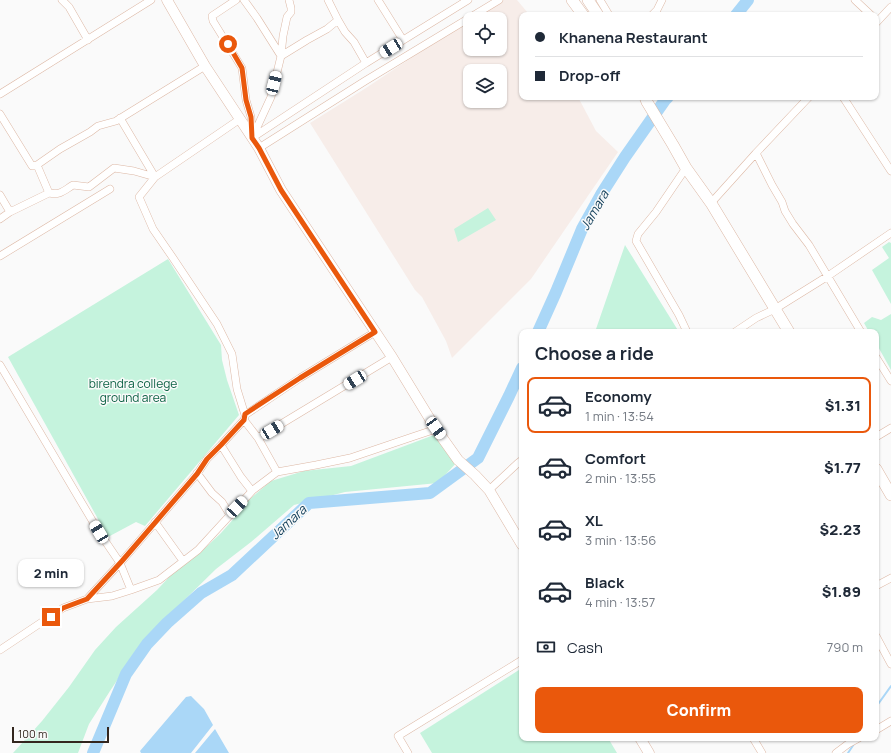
<!DOCTYPE html>
<meta charset="utf-8">
<style>
body{margin:0;font-family:Manrope,sans-serif;background:#f2f2f3;color:#1f2937;height:100vh;display:flex;flex-direction:column;font-size:15px;white-space:nowrap}
*{box-sizing:border-box;margin:0}
p{font-size:13px;color:#747a83}
.icon{flex:none;width:22px;height:22px;fill:none;stroke:currentColor;stroke-width:2;stroke-linecap:round;stroke-linejoin:round}
.map{position:relative;flex:1;overflow:hidden}
.panel{position:absolute;left:519px;top:329px;width:360px;height:412px;display:flex;flex-direction:column;background:#fff;border-radius:8px;box-shadow:0 1px 3px #0004}
.panel>*{flex:none}
.top-card{position:absolute;left:519px;top:12px;width:360px;height:88px;border-radius:8px;box-shadow:0 1px 3px #0004;display:grid;align-content:center;height:88px;padding:0 16px;background:#fff}
.fabs{position:absolute;left:463px;top:12px;display:grid;gap:8px}
.fabs a{display:grid;place-items:center;width:44px;height:44px;border-radius:8px;background:#fff;box-shadow:0 1px 3px #0004;font-size:20px}
.scale{position:absolute;left:12px;bottom:10px;width:97px;box-sizing:border-box;padding-left:4px;border:2px solid #33261e;border-top:0;font-size:11px;line-height:14px;white-space:nowrap;color:#33261e;-webkit-text-stroke:3px #fafafa;paint-order:stroke}
.end{position:absolute;width:18px;height:18px;margin:-9px;border:5px solid #ea580c;background:#fff;box-shadow:0 0 0 2px #fff}
.from{border-radius:50%}
.bubble{position:absolute;height:28px;border-radius:8px;background:#fff;box-shadow:0 1px 3px #0004;font-size:13px;font-weight:800;line-height:28px;text-align:center}
.car{position:absolute;width:12px;height:24px;margin:-12px -6px;border-radius:5px;box-shadow:0 0 3px 1px #0007;background:linear-gradient(#fff 24%,#345 0 40%,#fff 0 76%,#345 0 86%,#fff 0)}
.top-card b{display:flex;align-items:center;gap:14px;height:38px;font-size:15px}
.top-card b+b{border-top:1px solid #e0e1e3}
.top-card i{width:10px;height:10px;background:#1f2937}
ul{padding:0;list-style:none}
li{display:flex;align-items:center;gap:12px;height:56px;margin:0 8px 6px;padding:0 8px;border:2px solid transparent;border-radius:8px}
li div{flex:1}
li b{display:block;font-size:15px}
li em{font-style:normal;font-weight:800}
li.selected{border-color:#ea580c}
li>.icon{width:36px;height:36px;stroke-width:1.5}
h2{padding:0 16px;font-size:18px;line-height:48px}
.pay{display:flex;align-items:center;gap:10px;height:44px;padding:0 16px;font-size:15px}
.pay p{margin-inline-start:auto}
.cta{display:flex;gap:8px;margin-top:auto;padding:8px 16px}
.cta a{flex:1;height:46px;border-radius:8px;background:#ea580c;color:#fff;font-size:16px;font-weight:800;line-height:46px;text-align:center}
.map>svg:first-child{display:block}
</style>
<div class="map">
<svg width="891" height="753" viewBox="0 0 891 753">
<rect width="100%" height="100%" fill="#fafafa"/>
<path fill="#f7ede9" fill-rule="evenodd" d="M502 0H517L528 13 535 15H522V97H578L596 131 618 152 531 279 452 358 446 341 422 297 415 290 310 123 366 88 417 54 470 20V49H500V19H472ZM470 71H500V101H470Z"/>
<path fill="#c5f3dd" d="M488 208 496 220 458 242 454 229Z
M889 242 891 243V304L872 270 889 258 882 247Z
M625 245 679 332H595Z
M168 259 221 345 222 360 227 380 239 415 145 526 136 522 108 537 8 357Z
M891 314V370L876 343V332H869L864 323 872 317 881 320Z
M434 435 457 462 438 483 345 492 294 505 251 542 216 569 161 623 138 649 110 691 89 724 78 753H13L42 721 69 687 95 650 116 627 157 590 172 574 202 551 221 533 237 515 245 503 271 481 304 471 351 466Z
M522 668V738H608L617 753H432L420 733Z"/>
<path fill="#aad7f7" d="M191 696 204 709 213 725 191 753H141L140 751 186 697Z
M215 729 229 753H195Z"/>
<g fill="none" stroke-linecap="round" stroke-linejoin="round">
<path stroke="#aad7f7" stroke-width="2" d="M876 707 891 686
M848 753 854 744"/>
<path stroke="#aad7f7" stroke-width="12" d="M736 15 748 0
M538 332 556 292 582 229 602 193 625 157 665 100 668 97
M93 753 126 674 147 644 167 623 201 593 232 575 309 503 430 493 478 458 509 396 522 368"/>
<defs>
<path id="street" d="M62 0 69 7 88 40
M236 0 212 16 213 21 242 68 246 100 251 117 252 138
M244 0 257 18 281 56
M328 0 338 20 345 32 354 42 366 63
M378 0 403 40
M600 0 609 15
M855 0 871 15
M652 15 657 10 662 0
M876 23 891 7
M281 56 283 36 287 17 291 12V8L289 0
M0 94 151 0
M843 97 891 171
M0 114 32 166 37 165 60 149 90 132 98 126 116 121 205 66
M120 118 155 177 240 119
M253 136 271 97 281 56 307 40 327 29 338 20
M252 138 366 63 468 0
M259 148 365 81 499 0
M756 153 772 185 782 202 785 211 793 224 809 245 861 332
M37 165 49 193C61 195 63 191 73 185L89 187 114 168 134 171 155 177 139 197 153 229 173 258 217 324 232 354 237 389 245 415 300 378 375 332
M686 168 656 212 638 234 636 241 679 315 687 332
M0 195 10 212
M711 203 756 153 809 97
M0 219 10 212 49 193
M0 256 110 189
M735 332 756 318 775 309 828 276 891 233
M876 357 891 381
M0 365 99 532 120 563 131 590
M245 417 244 420 258 438 277 472
M244 420 221 445 241 477 252 491
M876 437 891 428
M258 438 392 357
M197 473 212 493 222 502 230 515
M489 490 518 463 522 460
M155 522 183 561
M876 586 891 578
M87 599 122 561 197 474 207 459 221 445
M876 636 891 664
M0 650 63 608 87 599 112 596 131 590 159 580 198 550 253 490 277 472 316 465 350 458 415 436 436 429
M876 730 891 721
M753 738 762 753
M408 753 398 736 522 660
M836 753 848 744 859 738"/>
<path id="secondary" d="M167 0 205 66 259 148 281 190 392 357 436 429 458 460 475 475 489 490 522 545
M640 738 649 753"/>
<path id="primary" d="M572 0 583 15
M588 0 598 15
M645 97 647 102 673 145 686 168 711 203 789 332
M876 469 891 495"/>
</defs>
<use href="#street" stroke="#ddb8a5" stroke-width="8"/>
<use href="#secondary" stroke="#ddb8a5" stroke-width="11"/>
<use href="#primary" stroke="#ddb8a5" stroke-width="12"/>
<use href="#street" stroke="#fff" stroke-width="7"/>
<use href="#secondary" stroke="#fff" stroke-width="10"/>
<use href="#primary" stroke="#fff" stroke-width="11"/>
</g>
<g fill="none" stroke-linecap="round" stroke-linejoin="round">
<path stroke="#ea580c" stroke-width="5" d="M51 617 63 608 87 599 122 561 197 474 207 459 221 445 244 420 245 414 300 378 375 332 281 190 259 148 252 138 251 117 246 100 242 68 228 44"/>
</g>
<g text-anchor="middle" stroke-width="3" stroke-linejoin="round" paint-order="stroke">
<g font-size="12" fill="#0e6346" stroke="#fafafa">
<text x="133" y="388">birendra college<tspan x="133" dy="14">ground area</tspan></text>
</g>
<g font-size="13" font-style="italic" fill="#14415c" stroke="#fafafa">
<text transform="translate(594 210) rotate(-60)" y="5">Jamara</text>
<text transform="translate(288 522) rotate(-43)" y="5">Jamara</text>
</g>
</g>
</svg>
<div class="fabs">
<a><svg class="icon" aria-label="locate" viewBox="0 0 24 24"><circle cx="12" cy="12" r="6"/><path d="M12 2v4M12 18v4M2 12h4M18 12h4"/></svg></a>
<a><svg class="icon" aria-label="layers" viewBox="0 0 24 24"><path d="M12 4l9 5-9 5-9-5zM3 14l9 5 9-5"/></svg></a>
</div>
<div class="scale">100 m</div>
<i class="end from" style="left:228px;top:44px"></i>
<i class="end" style="left:51px;top:617px"></i>
<div class="bubble" style="left:18px;top:559px;width:66px">2 min</div>
<i class="car" style="left:391px;top:48px;rotate:238deg"></i>
<i class="car" style="left:274px;top:83px;rotate:14deg"></i>
<i class="car" style="left:355px;top:380px;rotate:238deg"></i>
<i class="car" style="left:436px;top:428px;rotate:144deg"></i>
<i class="car" style="left:272px;top:430px;rotate:59deg"></i>
<i class="car" style="left:237px;top:507px;rotate:43deg"></i>
<i class="car" style="left:99px;top:532px;rotate:329deg"></i>
<div class="top-card">
<b><i class="from"></i>Khanena Restaurant</b>
<b><i></i>Drop-off</b>
</div>
<section class="panel">
<h2>Choose a ride</h2>
<ul>
<li class="selected"><svg class="icon" aria-label="car" viewBox="0 0 24 24"><path d="M5 17H2v-5l4-1 3-4h7l3 4 3 1v5h-3M9 17h6M6 11h13"/><circle cx="7" cy="17" r="2"/><circle cx="17" cy="17" r="2"/></svg><div><b>Economy</b><p>1 min · 13:54</p></div><em>$1.31</em></li>
<li><svg class="icon" aria-label="car" viewBox="0 0 24 24"><path d="M5 17H2v-5l4-1 3-4h7l3 4 3 1v5h-3M9 17h6M6 11h13"/><circle cx="7" cy="17" r="2"/><circle cx="17" cy="17" r="2"/></svg><div><b>Comfort</b><p>2 min · 13:55</p></div><em>$1.77</em></li>
<li><svg class="icon" aria-label="car" viewBox="0 0 24 24"><path d="M5 17H2v-5l4-1 3-4h7l3 4 3 1v5h-3M9 17h6M6 11h13"/><circle cx="7" cy="17" r="2"/><circle cx="17" cy="17" r="2"/></svg><div><b>XL</b><p>3 min · 13:56</p></div><em>$2.23</em></li>
<li><svg class="icon" aria-label="car" viewBox="0 0 24 24"><path d="M5 17H2v-5l4-1 3-4h7l3 4 3 1v5h-3M9 17h6M6 11h13"/><circle cx="7" cy="17" r="2"/><circle cx="17" cy="17" r="2"/></svg><div><b>Black</b><p>4 min · 13:57</p></div><em>$1.89</em></li>
</ul>
<div class="pay"><svg class="icon" aria-label="cash" viewBox="0 0 24 24"><path d="M3 7h18v10H3z"/><circle cx="12" cy="12" r="2"/></svg>Cash<p>790 m</p></div>
<div class="cta"><a>Confirm</a></div>
</section>
</div>
